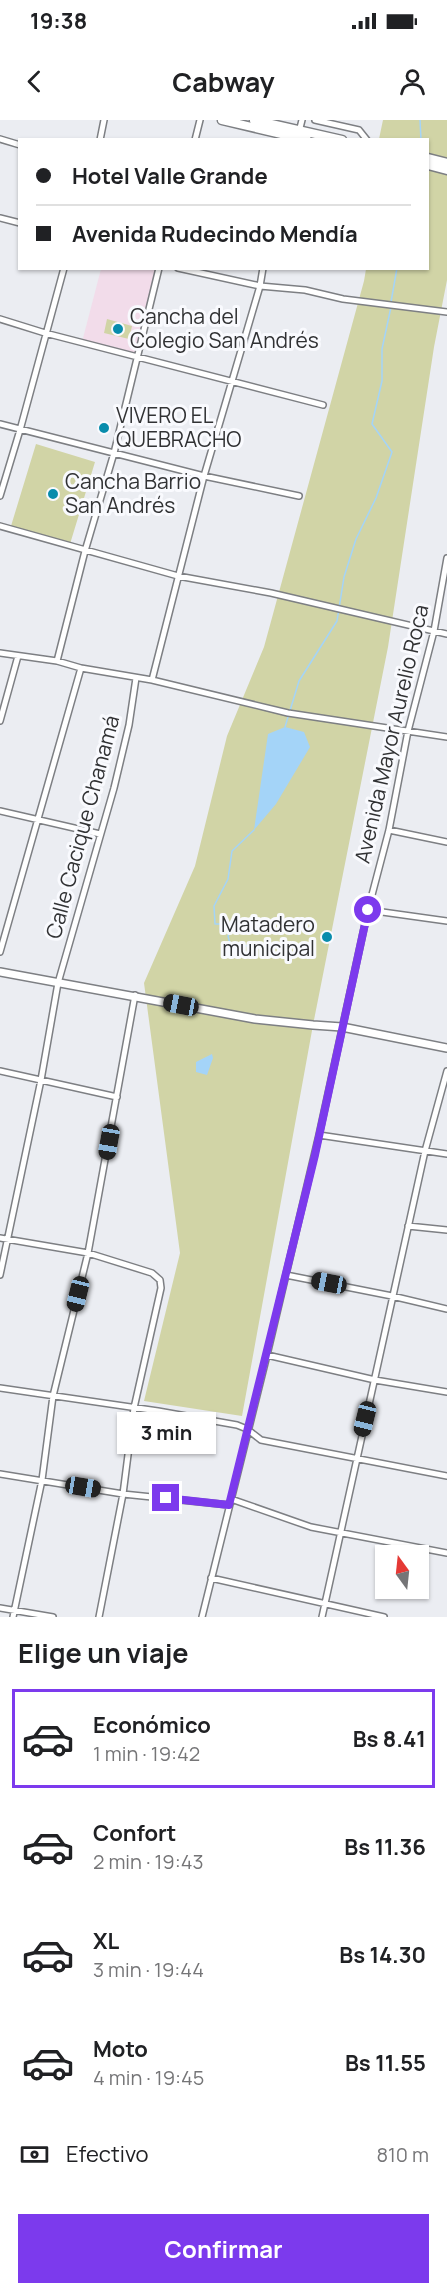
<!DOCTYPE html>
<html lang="es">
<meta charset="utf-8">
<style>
body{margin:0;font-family:Manrope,sans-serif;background:#f2f2f2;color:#202124;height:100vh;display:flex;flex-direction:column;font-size:22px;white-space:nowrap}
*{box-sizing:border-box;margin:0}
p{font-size:20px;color:#757577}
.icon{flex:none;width:33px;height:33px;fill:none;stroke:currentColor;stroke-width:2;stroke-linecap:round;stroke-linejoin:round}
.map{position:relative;height:1497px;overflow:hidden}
.sheet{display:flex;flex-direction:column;background:#fff;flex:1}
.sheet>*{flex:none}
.top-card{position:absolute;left:18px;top:18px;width:411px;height:132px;border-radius:0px;box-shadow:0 2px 4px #0004;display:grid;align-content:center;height:132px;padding:0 18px;background:#fff}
.needle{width:39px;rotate:345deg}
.buttons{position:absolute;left:375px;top:1425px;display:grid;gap:12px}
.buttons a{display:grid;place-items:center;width:54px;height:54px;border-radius:0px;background:#fff;box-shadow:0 2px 4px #0004;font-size:30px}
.end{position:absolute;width:27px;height:27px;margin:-14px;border:8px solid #7c3aed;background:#fff;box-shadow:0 0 0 3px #fff}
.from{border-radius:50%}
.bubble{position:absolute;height:42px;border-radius:0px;background:#fff;box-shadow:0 2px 4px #0004;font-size:20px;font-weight:700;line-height:42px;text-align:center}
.car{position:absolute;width:18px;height:36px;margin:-18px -9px;border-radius:8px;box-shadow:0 0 4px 2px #0007;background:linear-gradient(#222 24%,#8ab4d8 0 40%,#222 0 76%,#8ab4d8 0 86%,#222 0)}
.top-card b{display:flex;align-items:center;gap:21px;height:57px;font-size:22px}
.top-card b+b{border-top:2px solid #e0e0e0}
.top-card i{width:15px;height:15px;background:#202124}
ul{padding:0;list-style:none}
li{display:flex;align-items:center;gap:18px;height:99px;margin:0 12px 9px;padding:0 6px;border:3px solid transparent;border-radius:0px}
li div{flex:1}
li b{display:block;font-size:22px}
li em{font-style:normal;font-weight:700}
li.on{border-color:#7c3aed}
li>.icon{width:54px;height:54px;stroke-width:1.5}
h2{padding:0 18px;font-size:27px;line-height:72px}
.pay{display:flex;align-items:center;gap:15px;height:66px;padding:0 18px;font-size:22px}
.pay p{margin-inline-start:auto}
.button{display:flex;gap:12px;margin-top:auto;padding:12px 18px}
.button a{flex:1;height:69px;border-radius:0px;background:#7c3aed;color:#fff;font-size:24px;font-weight:700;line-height:69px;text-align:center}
.status{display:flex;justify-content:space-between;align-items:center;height:42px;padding:0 30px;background:#fff;direction:ltr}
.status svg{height:16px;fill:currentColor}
header{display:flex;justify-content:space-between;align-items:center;height:78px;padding:0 18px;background:#fff;font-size:27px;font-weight:700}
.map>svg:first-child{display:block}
</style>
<div class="status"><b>19:38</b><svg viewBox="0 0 49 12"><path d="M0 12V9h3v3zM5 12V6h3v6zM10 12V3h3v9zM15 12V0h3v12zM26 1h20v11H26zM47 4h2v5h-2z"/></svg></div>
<header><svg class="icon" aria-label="back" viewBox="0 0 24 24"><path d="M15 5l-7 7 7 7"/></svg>Cabway<svg class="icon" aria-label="person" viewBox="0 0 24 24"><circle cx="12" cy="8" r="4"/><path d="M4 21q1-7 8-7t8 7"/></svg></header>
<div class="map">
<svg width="447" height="1497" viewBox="0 0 447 1497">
<rect width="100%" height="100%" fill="#ebedf2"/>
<path fill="#f2dcea" d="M101 149H159L138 236 82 222Z"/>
<path fill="#d1d4a6" d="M383 0H447V160L434 227 388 527 313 905 242 1296 144 1281 180 1133 144 863 195 746 227 616 264 527 364 161 366 149 428 148V20L379 19Z
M107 199 132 206 129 219 104 213Z
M36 324 95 342 70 424 11 406Z"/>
<path fill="#a4d4f8" d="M285 607 304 612 310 627 276 684 254 710 268 614Z
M212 934 213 938 207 955 196 952V942Z"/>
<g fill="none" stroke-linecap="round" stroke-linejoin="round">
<path stroke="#a4d4f8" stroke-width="1.5" d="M420 0 421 20
M391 182 397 148
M285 607 299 561 337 501 344 457 356 419 376 378 392 332 372 304 382 261V229L391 187
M254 710 232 731 228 759 214 786 215 804H221L220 809 230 813 228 816 231 827 238 824 262 829"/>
<defs>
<path id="minor" d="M315 0 359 10 367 20
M299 12 302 0
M0 19 20 25
M100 20 104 0
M195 20 200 0
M0 98 20 103
M178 148 260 166 305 170 343 179 447 192
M0 199 45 213 323 285
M0 304 204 356 299 376
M0 376 20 310 64 148
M0 406 178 456 271 473 447 514
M0 533 57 541 81 548 152 560 288 593 447 617
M57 541 85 431 114 333 159 148
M152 560 204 356 260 166 263 148
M0 601 18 536
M0 691 100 714
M389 710 447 722
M368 790 447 801
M0 832 81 548
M0 951 117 977
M319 1015 447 1034
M408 1106 447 1110
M0 1118 88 1133 152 1153 160 1160 161 1168 134 1288 123 1374 99 1497
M0 1155 41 960 58 863 114 668 129 605 136 558
M286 1155 392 1176 447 1189
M267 1235 375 1260 447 1272
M0 1268 158 1291 237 1305 247 1309 261 1320 447 1356
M0 1354 123 1374 229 1385
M231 1379 311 1407 447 1433
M211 1458 384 1497
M0 1488 53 1497
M13 1497 42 1360 53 1276 88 1133 135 875
M202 1497 267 1235 319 1015 368 790 389 710 408 611 434 511 447 438
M322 1497 425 1031 447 951"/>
<path id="tertiary" d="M0 852 255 899 313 905 342 907 447 928"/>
<path id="secondary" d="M222 0 307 20
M254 0 342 20
M428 38 447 43
M428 45 447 50"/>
</defs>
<use href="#minor" stroke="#7d7f83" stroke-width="8"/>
<use href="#tertiary" stroke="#7d7f83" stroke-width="10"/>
<use href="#secondary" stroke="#7d7f83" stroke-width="11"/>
<use href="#minor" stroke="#fff" stroke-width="5"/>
<use href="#tertiary" stroke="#fff" stroke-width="7"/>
<use href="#secondary" stroke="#fff" stroke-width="8"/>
</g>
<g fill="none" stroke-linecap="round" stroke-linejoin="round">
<path stroke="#7c3aed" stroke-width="8" d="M166 1378 229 1385 315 1035 368 790"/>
</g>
<g fill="#088cac" stroke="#f9fafe" stroke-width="2">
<circle cx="118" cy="209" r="6"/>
<circle cx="104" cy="308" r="6"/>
<circle cx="53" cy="374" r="6"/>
<circle cx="327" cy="817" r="6"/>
</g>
<g text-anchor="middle" stroke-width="6" stroke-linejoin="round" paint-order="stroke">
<g font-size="21" fill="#313234" stroke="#f9fafe" text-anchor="start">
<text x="130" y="204">Cancha del<tspan x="130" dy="24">Colegio San Andrés</tspan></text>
<text x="116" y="303">VIVERO EL<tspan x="116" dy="24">QUEBRACHO</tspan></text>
<text x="65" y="369">Cancha Barrio<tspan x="65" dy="24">San Andrés</tspan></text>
<text x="315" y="812" text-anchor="end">Matadero<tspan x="315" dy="24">municipal</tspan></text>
</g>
<g font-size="21" fill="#313234" stroke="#f9fafe">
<text transform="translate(392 614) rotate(-77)" y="7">Avenida Mayor Aurelio Roca</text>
<text transform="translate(83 707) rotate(-75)" y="7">Calle Cacique Chanamá</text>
</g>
</g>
</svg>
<div class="buttons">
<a><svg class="needle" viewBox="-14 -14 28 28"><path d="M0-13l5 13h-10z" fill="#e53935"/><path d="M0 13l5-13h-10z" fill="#757577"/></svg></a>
</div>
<i class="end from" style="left:368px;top:790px"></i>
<i class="end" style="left:166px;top:1378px"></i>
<div class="bubble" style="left:117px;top:1292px;width:99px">3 min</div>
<i class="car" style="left:181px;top:885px;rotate:281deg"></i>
<i class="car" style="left:109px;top:1022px;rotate:190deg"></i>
<i class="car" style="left:329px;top:1163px;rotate:281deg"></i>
<i class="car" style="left:78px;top:1174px;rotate:194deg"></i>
<i class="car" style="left:365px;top:1299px;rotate:194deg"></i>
<i class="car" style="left:83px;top:1367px;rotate:99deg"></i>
<div class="top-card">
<b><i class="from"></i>Hotel Valle Grande</b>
<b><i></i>Avenida Rudecindo Mendía</b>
</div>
</div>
<section class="sheet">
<h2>Elige un viaje</h2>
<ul>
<li class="on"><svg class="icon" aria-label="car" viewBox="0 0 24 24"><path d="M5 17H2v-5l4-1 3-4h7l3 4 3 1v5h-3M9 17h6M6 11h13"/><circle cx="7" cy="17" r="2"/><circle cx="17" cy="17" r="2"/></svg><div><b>Económico</b><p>1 min · 19:42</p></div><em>Bs 8.41</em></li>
<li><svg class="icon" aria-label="car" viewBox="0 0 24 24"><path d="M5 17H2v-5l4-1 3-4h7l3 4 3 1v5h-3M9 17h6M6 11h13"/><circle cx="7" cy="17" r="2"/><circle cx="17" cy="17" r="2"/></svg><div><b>Confort</b><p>2 min · 19:43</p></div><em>Bs 11.36</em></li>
<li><svg class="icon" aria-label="car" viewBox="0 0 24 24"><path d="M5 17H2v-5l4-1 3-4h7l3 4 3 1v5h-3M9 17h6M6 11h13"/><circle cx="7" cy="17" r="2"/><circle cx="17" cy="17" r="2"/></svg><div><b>XL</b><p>3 min · 19:44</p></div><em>Bs 14.30</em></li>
<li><svg class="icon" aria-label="car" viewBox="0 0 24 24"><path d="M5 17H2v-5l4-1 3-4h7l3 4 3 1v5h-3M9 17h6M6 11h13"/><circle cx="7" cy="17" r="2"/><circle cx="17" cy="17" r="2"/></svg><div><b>Moto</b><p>4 min · 19:45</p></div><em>Bs 11.55</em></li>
</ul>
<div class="pay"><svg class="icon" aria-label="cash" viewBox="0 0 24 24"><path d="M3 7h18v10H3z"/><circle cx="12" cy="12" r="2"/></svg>Efectivo<p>810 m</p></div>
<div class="button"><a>Confirmar</a></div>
</section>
